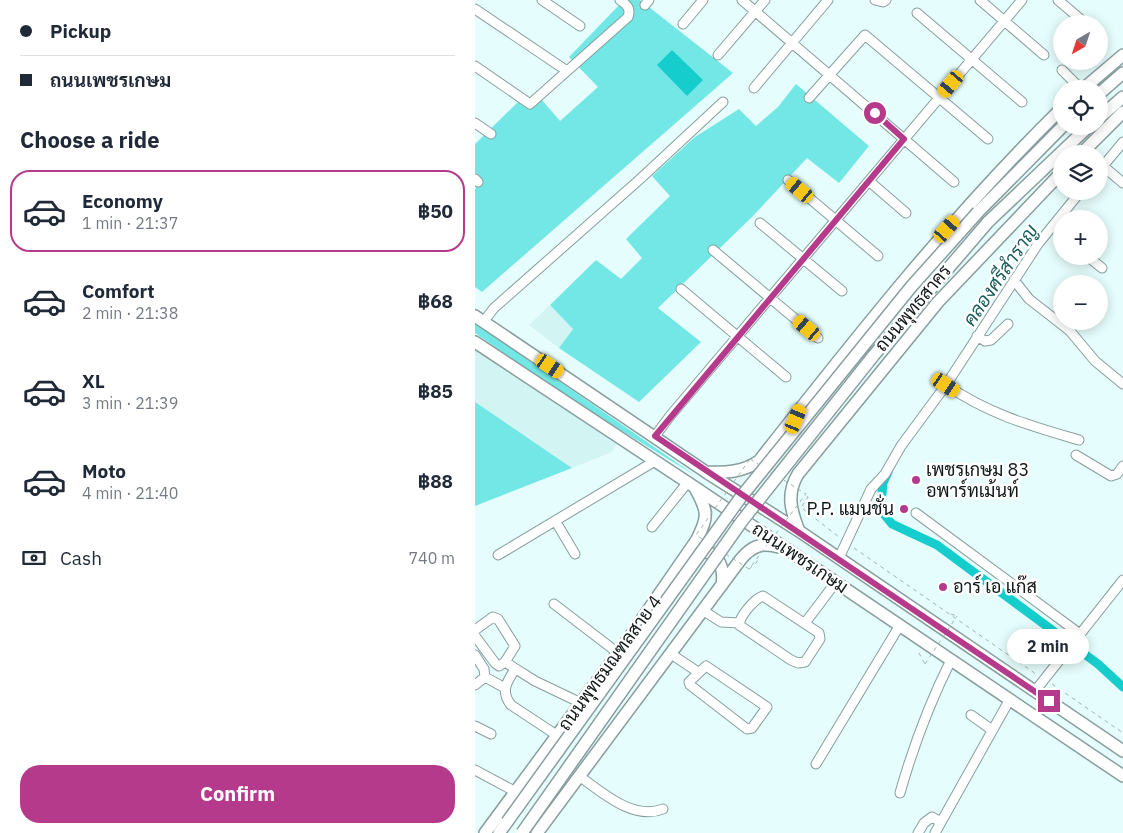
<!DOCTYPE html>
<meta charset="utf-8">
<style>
body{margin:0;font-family:"IBM Plex Sans",Sarabun,sans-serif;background:#f6f6f7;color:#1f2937;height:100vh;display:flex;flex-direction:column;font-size:19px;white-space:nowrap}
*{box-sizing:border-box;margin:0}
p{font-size:16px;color:#747a83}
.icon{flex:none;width:28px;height:28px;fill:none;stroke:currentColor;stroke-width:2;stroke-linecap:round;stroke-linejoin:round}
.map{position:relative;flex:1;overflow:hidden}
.drawer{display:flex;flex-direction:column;background:#fff;width:475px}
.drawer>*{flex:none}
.top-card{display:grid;align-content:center;height:110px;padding:0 20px;background:#fff}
.needle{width:32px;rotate:219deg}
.tools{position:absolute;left:578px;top:15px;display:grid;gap:10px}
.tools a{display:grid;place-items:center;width:55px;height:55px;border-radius:50%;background:#fff;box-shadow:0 2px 12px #0003;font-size:25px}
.end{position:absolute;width:22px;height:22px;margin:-11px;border:6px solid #b63a8b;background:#fff;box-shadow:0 0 0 2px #fff}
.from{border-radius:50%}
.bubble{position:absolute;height:35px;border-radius:18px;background:#fff;box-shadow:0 2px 12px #0003;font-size:16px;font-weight:800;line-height:35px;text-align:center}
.car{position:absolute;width:15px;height:30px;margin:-15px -8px;border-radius:6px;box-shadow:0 0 4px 1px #0007;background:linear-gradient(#f5c518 24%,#345 0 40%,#f5c518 0 76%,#345 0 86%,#f5c518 0)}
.top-card b{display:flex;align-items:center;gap:18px;height:48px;font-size:19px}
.top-card b+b{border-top:1px solid #e0e1e3}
.top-card i{width:12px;height:12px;background:#1f2937}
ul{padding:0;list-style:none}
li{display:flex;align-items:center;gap:15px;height:82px;margin:0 10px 8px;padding:0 10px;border:2px solid transparent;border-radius:20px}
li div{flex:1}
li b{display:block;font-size:19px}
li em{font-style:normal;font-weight:800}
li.active{border-color:#b63a8b}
li>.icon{width:45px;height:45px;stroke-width:1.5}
h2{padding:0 20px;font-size:22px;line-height:60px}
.pay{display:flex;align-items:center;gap:12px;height:55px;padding:0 20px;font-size:19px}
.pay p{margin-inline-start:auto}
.primary-button{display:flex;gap:10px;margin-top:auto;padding:10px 20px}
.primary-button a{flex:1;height:58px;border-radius:20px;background:#b63a8b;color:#fff;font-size:20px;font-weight:800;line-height:58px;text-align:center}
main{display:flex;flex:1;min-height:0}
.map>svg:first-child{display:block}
</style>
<main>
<section class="drawer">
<div class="top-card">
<b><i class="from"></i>Pickup</b>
<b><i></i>ถนนเพชรเกษม</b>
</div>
<h2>Choose a ride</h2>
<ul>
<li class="active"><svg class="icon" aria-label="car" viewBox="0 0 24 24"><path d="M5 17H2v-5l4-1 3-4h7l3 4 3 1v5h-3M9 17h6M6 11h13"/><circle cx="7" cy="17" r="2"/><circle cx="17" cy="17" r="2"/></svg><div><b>Economy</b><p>1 min · 21:37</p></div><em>฿50</em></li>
<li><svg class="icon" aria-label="car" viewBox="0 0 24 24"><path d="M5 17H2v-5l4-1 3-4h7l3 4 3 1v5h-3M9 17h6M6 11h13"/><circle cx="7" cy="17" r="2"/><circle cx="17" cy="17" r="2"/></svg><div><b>Comfort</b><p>2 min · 21:38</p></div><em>฿68</em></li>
<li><svg class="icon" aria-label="car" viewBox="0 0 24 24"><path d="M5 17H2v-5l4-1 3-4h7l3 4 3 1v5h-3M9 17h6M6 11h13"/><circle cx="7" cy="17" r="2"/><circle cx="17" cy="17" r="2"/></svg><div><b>XL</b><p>3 min · 21:39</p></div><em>฿85</em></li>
<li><svg class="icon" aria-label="car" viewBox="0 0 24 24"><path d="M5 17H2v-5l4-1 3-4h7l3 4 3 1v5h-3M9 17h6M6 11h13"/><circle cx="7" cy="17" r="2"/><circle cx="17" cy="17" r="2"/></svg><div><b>Moto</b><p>4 min · 21:40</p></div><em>฿88</em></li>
</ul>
<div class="pay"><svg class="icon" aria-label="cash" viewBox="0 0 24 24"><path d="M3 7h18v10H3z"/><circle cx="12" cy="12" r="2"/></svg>Cash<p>740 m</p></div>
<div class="primary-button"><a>Confirm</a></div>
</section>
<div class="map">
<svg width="648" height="833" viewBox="0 0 648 833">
<rect width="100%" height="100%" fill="#e5fdfc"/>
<path fill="#d2f4f3" d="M75 305 98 329 84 348 54 325Z
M0 348 141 444 137 452 97 468 0 402Z"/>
<path fill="#72e7e5" d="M149 0H165L258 73 7 292 0 287V189L4 184 0 181V144L44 101 56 99 61 93 85 121 123 87 94 57Z
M321 84 394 146 364 183 332 158 277 217 183 308 226 342 164 402 84 348 98 329 75 305 121 260 146 279 167 258 151 239 195 196 177 176 220 137 264 109 281 126 303 107Z
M0 323 221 476 98 401 0 333Z
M0 402 97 468 0 506Z"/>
<path fill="#16cdcd" d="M197 50 228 80 212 96 182 65Z"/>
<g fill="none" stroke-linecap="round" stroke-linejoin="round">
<path stroke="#16cdcd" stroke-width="9" d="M413 472 408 483 406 504 408 513 417 524 462 545 623 664 648 687"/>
<defs>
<path id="minor" d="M67 0 105 26
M267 0 479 182
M400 0 408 2 411 0
M505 0 569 55
M583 0 611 24
M170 5 174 0
M0 9 92 71
M442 13 547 102
M208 24 228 0
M243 55 290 0
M0 66 55 104 153 17C156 8 152 5 145 0
M587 70 606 89
M279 88 353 0
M334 98 390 35 513 139
M0 123 16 134
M628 166 648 183
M624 171 648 142
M0 179 3 182
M313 180 403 256
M394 181 431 213
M285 223 367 291
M238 250 343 338
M612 256 627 268
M539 280 554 299 595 331 620 361 648 384
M206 289 311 377
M9 321 19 308 164 180 248 102
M502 336 510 341 516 340 533 324
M471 385C516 415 553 425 604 440
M180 436 195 416 547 0
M601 455 636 476 642 474 648 466
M441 513 605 634
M81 522 100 554
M177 527 213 482
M23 555 180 461
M364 558 396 489 410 474 426 446 471 385 563 244 606 191
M288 596 344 633 345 639 330 662 323 663 316 660 264 625C265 616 279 599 288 596Z
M79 604 143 653
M229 611 246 622 264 623
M330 623 361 582
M0 630 18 617 23 619 40 646 30 662 60 681 106 703
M0 636 20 663 24 666 30 662
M196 654 223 672
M0 655 9 669 10 677 30 688
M231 666 292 707 277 728 272 729 215 685 214 682Z
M40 669C32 682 25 691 36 705L83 736
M0 685 10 677
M560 691 648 580
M496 715 517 730
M0 726 16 734
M341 764 425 625
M0 770 41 792
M104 776C127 792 158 821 188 809
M425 793C438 747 455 702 476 660
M443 833 449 823 457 817 466 822
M460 833 535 699"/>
<path id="major" d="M608 89 648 55
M624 94 648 73
M624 118 648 97
M606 154 648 112
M503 212 588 126
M513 222 614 126
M0 316 231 472 324 531 648 751
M0 342 218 486 648 776
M232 472C251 473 268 472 284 461 380 339 475 218 586 109
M324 531C316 511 311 494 323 474L463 302 586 173
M219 553C241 547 250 565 247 585
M10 833 154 638 221 541C234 517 233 511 220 488
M24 833 32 822
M62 833 266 559C277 546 287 542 304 547"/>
</defs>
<use href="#minor" stroke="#889e9e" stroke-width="11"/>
<use href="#major" stroke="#889e9e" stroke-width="14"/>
<path stroke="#a1b4b3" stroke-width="1" stroke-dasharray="4 4" stroke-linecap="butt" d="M327 506 333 497 331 494
M328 509 364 537
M379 548 561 674
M274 569 282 562V557
M476 614 482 616
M444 653 450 664
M577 684 648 733"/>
<use href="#minor" stroke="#fff" stroke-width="9"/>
<use href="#major" stroke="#fff" stroke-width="11"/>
<defs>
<path id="major-bridge" d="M32 822 266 497 436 287 503 212
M47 833 267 521 399 355 513 222"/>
</defs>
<use href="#major-bridge" stroke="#889e9e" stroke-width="14" stroke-linecap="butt"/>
<path stroke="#a1b4b3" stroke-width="1" stroke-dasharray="4 4" stroke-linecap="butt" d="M275 459 331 494 274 569 221 535Z
M450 664 482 616"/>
<use href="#major-bridge" stroke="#fff" stroke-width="11"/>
</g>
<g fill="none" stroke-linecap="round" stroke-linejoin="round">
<path stroke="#b63a8b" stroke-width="6" d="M400 113 429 139 180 436 574 701"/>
</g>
<g fill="#b63a8b" stroke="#fff" stroke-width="2">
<circle cx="441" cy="480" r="5"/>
<circle cx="429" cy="509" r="5"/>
<circle cx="468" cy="587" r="5"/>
</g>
<g text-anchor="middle" stroke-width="5" stroke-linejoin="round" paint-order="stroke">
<g font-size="18" fill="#101818" stroke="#fff">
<text transform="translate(438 308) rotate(-50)" y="6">ถนนพุทธสาคร</text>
<text transform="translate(325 558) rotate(34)" y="6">ถนนเพชรเกษม</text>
<text transform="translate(135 663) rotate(-54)" y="6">ถนนพุทธมณฑลสาย 4</text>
</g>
<g font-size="18" fill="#101818" stroke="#fff" text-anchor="start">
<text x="451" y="476">เพชรเกษม 83<tspan x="451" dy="21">อพาร์ทเม้นท์</tspan></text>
<text x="419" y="515" text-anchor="end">P.P. แมนชั่น</text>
<text x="478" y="593">อาร์ เอ แก๊ส</text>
</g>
<g font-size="19" font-style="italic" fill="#1a5b5b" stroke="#fff">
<text transform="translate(525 275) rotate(-56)" y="7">คลองศรีสำราญ</text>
</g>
</g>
</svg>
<div class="tools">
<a><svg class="needle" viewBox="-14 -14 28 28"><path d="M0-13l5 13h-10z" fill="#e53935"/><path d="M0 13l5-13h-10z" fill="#747a83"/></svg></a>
<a><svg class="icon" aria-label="locate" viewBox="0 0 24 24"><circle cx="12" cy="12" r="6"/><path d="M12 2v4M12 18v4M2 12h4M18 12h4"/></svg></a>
<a><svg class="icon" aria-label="layers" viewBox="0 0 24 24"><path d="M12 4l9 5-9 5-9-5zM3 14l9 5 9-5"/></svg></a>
<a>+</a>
<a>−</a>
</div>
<i class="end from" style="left:400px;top:113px"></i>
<i class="end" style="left:574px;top:701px"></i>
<div class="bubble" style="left:532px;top:629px;width:82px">2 min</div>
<i class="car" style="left:476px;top:84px;rotate:220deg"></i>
<i class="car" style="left:325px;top:190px;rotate:310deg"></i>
<i class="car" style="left:472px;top:229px;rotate:41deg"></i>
<i class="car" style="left:332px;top:328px;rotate:310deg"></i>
<i class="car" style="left:75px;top:366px;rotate:124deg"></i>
<i class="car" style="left:471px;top:385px;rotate:124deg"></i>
<i class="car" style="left:321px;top:419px;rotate:23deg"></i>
</div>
</main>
